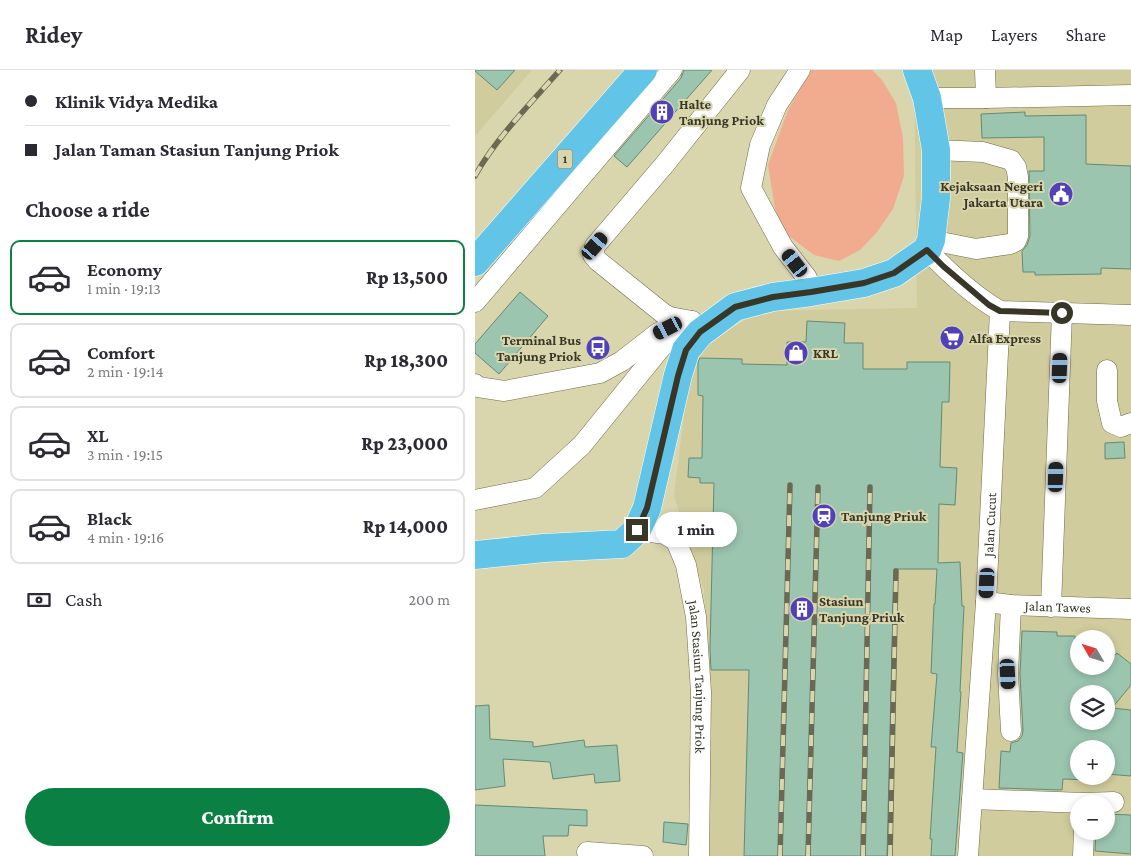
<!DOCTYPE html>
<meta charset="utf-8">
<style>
body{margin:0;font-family:"Crimson Pro",serif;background:#f2f2f3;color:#2b2b33;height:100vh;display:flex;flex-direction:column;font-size:19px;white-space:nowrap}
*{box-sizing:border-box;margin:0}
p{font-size:16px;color:#7c7c81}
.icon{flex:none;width:28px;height:28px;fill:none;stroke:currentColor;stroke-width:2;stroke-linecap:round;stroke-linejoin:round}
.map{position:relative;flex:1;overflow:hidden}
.drawer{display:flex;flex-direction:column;background:#fff;width:475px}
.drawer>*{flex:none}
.hud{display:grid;align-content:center;height:110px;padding:0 25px;background:#fff}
.needle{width:32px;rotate:309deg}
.tools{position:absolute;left:595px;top:560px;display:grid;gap:10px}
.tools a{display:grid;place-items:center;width:45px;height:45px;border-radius:50%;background:#fff;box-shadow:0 2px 8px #0003;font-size:25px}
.end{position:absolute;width:22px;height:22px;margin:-11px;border:6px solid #383727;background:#fff;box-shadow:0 0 0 2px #fff}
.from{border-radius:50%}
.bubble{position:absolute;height:35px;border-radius:18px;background:#fff;box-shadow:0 2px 8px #0003;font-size:16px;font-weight:800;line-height:35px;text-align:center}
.car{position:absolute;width:15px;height:30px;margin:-15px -8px;border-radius:6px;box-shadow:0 0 4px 1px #0007;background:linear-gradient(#222 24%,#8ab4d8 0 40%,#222 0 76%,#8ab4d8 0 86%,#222 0)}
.hud b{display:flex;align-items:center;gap:18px;height:48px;font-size:19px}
.hud b+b{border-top:1px solid #e1e1e2}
.hud i{width:12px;height:12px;background:#2b2b33}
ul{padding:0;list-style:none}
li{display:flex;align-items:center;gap:15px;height:75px;margin:0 10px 8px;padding:0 15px;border:2px solid #e1e1e2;border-radius:10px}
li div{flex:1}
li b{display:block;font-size:19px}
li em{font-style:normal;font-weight:800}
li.on{border-color:#0b8043}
li>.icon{width:45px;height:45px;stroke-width:1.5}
h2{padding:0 25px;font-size:22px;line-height:60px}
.pay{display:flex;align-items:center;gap:12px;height:55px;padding:0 25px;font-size:19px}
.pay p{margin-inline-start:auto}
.button{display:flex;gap:10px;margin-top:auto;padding:10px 25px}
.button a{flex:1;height:58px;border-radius:30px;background:#0b8043;color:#fff;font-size:20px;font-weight:800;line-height:58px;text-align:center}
header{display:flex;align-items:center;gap:30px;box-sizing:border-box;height:70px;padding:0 25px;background:#fff;border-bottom:1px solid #e1e1e2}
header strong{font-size:24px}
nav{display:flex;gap:28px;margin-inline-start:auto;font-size:18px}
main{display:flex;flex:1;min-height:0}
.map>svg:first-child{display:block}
</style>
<header>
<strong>Ridey</strong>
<nav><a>Map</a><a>Layers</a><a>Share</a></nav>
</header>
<main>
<section class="drawer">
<div class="hud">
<b><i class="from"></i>Klinik Vidya Medika</b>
<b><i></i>Jalan Taman Stasiun Tanjung Priok</b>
</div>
<h2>Choose a ride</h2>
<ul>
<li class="on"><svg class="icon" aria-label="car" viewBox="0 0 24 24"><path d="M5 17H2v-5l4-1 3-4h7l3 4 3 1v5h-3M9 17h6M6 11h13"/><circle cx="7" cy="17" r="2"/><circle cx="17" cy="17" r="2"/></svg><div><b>Economy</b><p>1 min · 19:13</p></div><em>Rp 13,500</em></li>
<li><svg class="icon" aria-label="car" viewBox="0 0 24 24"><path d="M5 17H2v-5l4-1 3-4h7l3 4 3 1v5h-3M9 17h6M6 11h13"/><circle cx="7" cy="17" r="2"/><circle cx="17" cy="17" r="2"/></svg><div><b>Comfort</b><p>2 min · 19:14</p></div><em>Rp 18,300</em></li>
<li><svg class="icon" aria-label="car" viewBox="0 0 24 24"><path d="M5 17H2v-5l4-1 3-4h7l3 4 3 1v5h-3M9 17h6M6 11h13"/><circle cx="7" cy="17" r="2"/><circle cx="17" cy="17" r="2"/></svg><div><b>XL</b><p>3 min · 19:15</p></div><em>Rp 23,000</em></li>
<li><svg class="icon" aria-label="car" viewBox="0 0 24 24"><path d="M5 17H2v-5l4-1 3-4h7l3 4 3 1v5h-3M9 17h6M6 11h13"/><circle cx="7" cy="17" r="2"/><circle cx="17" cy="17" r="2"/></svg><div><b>Black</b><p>4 min · 19:16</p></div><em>Rp 14,000</em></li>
</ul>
<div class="pay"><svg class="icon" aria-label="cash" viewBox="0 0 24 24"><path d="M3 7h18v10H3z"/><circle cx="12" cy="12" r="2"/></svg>Cash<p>200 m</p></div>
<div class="button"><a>Confirm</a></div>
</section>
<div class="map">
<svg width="656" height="786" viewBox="0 0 656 786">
<rect width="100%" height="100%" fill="#d9d5ad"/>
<path fill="#d0cc9d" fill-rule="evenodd" d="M0 0H57L0 66Z
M439 0H656V786H230L235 614 229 520 199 426 217 281 286 241 442 238ZM604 569H631V596H604ZM604 624H631V651H604ZM604 679H631V706H604ZM604 734H631V761H604Z"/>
<path fill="#f1ac90" d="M336 0H397L407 10 421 33 428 68 429 106 418 139 402 162 385 180 364 191 339 185 310 163 300 139 293 95 313 40Z"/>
<path fill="#9bc5af" stroke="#628a76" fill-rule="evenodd" d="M0 0H40L22 20 0 1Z
M209 0H237L152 97 139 86 206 8Z
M550 42V46L611 45V94L656 96V199L626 198V204L560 205V202H548L547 181 552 175 555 166 554 101H569V67L507 68 506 44Z
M45 222 73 246 24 304 0 283V274Z
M332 251 370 253 369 273H388V299H432V292H475L474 332H467L465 397 482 398 480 435 464 434 463 493 485 492 487 536H489L485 622H486L482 682 488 683 480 786H456L457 769H455L461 677H456L462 604 456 603 459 534H460L462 499H419L412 786H269L274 600H236L235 579 239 413H225V408L213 407 214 388H227L228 326 223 325V292L225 288 267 289V294L312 295V272H331Z
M649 372 650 388 630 389V373Z
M547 561 582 562V566H600V596H631V582L638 587 642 583 656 594V615L637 638 656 640V706L631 704V679H604V706H617V710L588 709 587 720 524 718 526 681 535 682 536 673 543 671 547 666 548 661 545 604ZM604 624H631V651H604Z
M14 635 15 669 58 672V677L109 670 110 677 142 675 145 711 120 713 119 704 78 709 75 692 28 689 30 716 0 720V636Z
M0 735 112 740V756L94 755 93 766H68L70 786H0Z
M631 744 656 745V784L620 781 621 761H631Z
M189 752 213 754 211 775 188 772Z"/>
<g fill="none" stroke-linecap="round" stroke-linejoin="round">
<defs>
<g id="minor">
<path d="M325 0 302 35 285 75 276 118 308 177 332 208 336 222"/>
<path d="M510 0 511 28"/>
<path d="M452 28H511L656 25"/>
<path d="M456 170 501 179 535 174 541 171 543 166V107L541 97 536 90 508 82 461 80"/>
<path d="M452 180C473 202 499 226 525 241L656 245"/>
<path d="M0 232 197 0"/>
<path d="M217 251 195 247 189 244 123 191 118 185 120 176 190 94 265 0"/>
<path d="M632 300V331L637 353 646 357 656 353"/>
<path d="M0 314 3 317 29 321 125 303 147 291 183 263 199 256"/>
<path d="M0 430 60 418 107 375 189 274 217 251"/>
<path id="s1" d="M162 460 190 464 201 471 211 495 221 547 226 622 224 786"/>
<path id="s2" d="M511 532 536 535 656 539"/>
<path d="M576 537 587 243"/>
<path d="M536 661 533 604 536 535"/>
<path d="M497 729 609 733 639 732"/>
<path d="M112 782 168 786"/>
<path id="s3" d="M493 786 511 532 525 241"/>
<path d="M608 786 609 761"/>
</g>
<path id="highway" d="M0 192 168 0
M0 485 69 478 147 474 162 460 172 438 203 305 211 280 225 263 260 237 298 227 336 222 389 213 419 203 452 180 456 170 461 128V80L452 28 442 0"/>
</defs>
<use href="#minor" stroke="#706c48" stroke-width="21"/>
<use href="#highway" stroke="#fff" stroke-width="29"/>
<use href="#minor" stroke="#fff" stroke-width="20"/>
<use href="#highway" stroke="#62c5e7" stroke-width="28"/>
<defs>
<path id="rail" d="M0 106C21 68 56 33 85 0
M305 786 315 415
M333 786 343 417
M388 786 395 417
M415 786 421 501"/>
</defs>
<use href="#rail" stroke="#6b6952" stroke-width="5.5"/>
<use href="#rail" stroke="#d9d5ad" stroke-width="4" stroke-dasharray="11" stroke-linecap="butt"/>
</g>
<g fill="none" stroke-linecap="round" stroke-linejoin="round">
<path stroke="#383727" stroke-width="6" d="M162 460 172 438 203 306 211 280 225 262 260 237 298 227 336 222 389 213 419 203 452 180 468 196 514 235 525 241 587 243"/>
</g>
<defs>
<symbol id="building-disc" viewBox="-11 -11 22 22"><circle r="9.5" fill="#5141b8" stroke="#d9d5ad"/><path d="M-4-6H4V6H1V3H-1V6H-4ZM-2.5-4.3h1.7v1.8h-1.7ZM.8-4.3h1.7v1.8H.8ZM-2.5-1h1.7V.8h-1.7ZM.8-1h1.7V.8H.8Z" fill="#fff"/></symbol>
<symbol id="civic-disc" viewBox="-11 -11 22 22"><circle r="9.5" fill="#5141b8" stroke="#d9d5ad"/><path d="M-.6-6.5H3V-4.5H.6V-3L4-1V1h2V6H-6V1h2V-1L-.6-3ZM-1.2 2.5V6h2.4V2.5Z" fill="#fff"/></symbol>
<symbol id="supermarket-disc" viewBox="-11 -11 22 22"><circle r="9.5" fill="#5141b8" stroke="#d9d5ad"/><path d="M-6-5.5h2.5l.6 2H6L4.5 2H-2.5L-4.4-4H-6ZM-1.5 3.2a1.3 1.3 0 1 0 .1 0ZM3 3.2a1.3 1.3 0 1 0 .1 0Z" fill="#fff"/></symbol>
<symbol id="bus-disc" viewBox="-11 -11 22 22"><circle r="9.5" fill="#5141b8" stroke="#d9d5ad"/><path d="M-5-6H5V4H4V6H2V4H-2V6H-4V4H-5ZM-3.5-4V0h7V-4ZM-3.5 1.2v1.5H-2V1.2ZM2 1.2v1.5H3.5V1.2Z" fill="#fff"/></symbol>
<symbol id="shop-disc" viewBox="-11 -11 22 22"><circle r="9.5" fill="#5141b8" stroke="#d9d5ad"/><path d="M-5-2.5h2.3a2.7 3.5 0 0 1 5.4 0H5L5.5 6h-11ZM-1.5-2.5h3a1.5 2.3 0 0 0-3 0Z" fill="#fff"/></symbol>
<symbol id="station-disc" viewBox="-11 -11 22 22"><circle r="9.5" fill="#5141b8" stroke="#d9d5ad"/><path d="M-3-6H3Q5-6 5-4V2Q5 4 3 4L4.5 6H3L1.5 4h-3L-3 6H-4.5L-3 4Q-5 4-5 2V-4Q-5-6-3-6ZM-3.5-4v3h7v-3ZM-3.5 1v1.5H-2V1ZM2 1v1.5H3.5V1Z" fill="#fff"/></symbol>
</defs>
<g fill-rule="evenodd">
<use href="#building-disc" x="173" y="28" width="28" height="28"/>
<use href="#civic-disc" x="572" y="110" width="28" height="28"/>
<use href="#supermarket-disc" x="463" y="254" width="28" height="28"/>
<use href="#bus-disc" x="109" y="264" width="28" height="28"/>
<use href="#shop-disc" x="307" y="269" width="28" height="28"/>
<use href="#station-disc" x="335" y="432" width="28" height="28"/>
<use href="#building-disc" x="313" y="525" width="28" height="28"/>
</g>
<g text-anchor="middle" stroke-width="4" stroke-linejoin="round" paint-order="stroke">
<rect fill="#d9d5ad" stroke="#68664f" stroke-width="1" x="82.5" y="79.5" width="15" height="19" rx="4"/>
<g font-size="12" font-weight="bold" fill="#383727">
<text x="90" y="93">1</text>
</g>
<g font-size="14" font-weight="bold" fill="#383727" stroke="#d9d5ad" text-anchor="start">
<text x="204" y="39">Halte<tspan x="204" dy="16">Tanjung Priok</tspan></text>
<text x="568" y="121" text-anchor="end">Kejaksaan Negeri<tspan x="568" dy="16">Jakarta Utara</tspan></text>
<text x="494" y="273">Alfa Express</text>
<text x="106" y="275" text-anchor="end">Terminal Bus<tspan x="106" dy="16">Tanjung Priok</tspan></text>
<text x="338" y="288">KRL</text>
<text x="366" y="451">Tanjung Priuk</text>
<text x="344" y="536">Stasiun<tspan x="344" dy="16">Tanjung Priuk</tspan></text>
</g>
<g font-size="14" fill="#383727" stroke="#d9d5ad">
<text dy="5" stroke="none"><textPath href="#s3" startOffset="332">Jalan Cucut</textPath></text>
<text dy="5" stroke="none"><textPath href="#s2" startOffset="72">Jalan Tawes</textPath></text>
<text dy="5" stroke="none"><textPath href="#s1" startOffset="180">Jalan Stasiun Tanjung Priok</textPath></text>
</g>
</g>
</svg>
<div class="tools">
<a><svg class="needle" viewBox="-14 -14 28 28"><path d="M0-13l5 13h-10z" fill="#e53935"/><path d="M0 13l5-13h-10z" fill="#7c7c81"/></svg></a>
<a><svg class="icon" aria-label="layers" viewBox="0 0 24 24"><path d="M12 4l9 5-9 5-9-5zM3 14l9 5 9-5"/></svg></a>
<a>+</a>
<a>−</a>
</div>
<i class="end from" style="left:587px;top:243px"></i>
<i class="end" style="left:162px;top:460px"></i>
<div class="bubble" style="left:180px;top:442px;width:82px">1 min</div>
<i class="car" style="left:120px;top:176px;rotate:41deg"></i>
<i class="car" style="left:320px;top:193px;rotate:322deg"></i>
<i class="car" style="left:193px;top:258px;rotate:243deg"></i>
<i class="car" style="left:585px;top:298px;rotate:2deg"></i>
<i class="car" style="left:581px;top:407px;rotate:2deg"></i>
<i class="car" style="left:512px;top:513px;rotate:183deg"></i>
<i class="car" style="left:533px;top:604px;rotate:177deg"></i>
</div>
</main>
